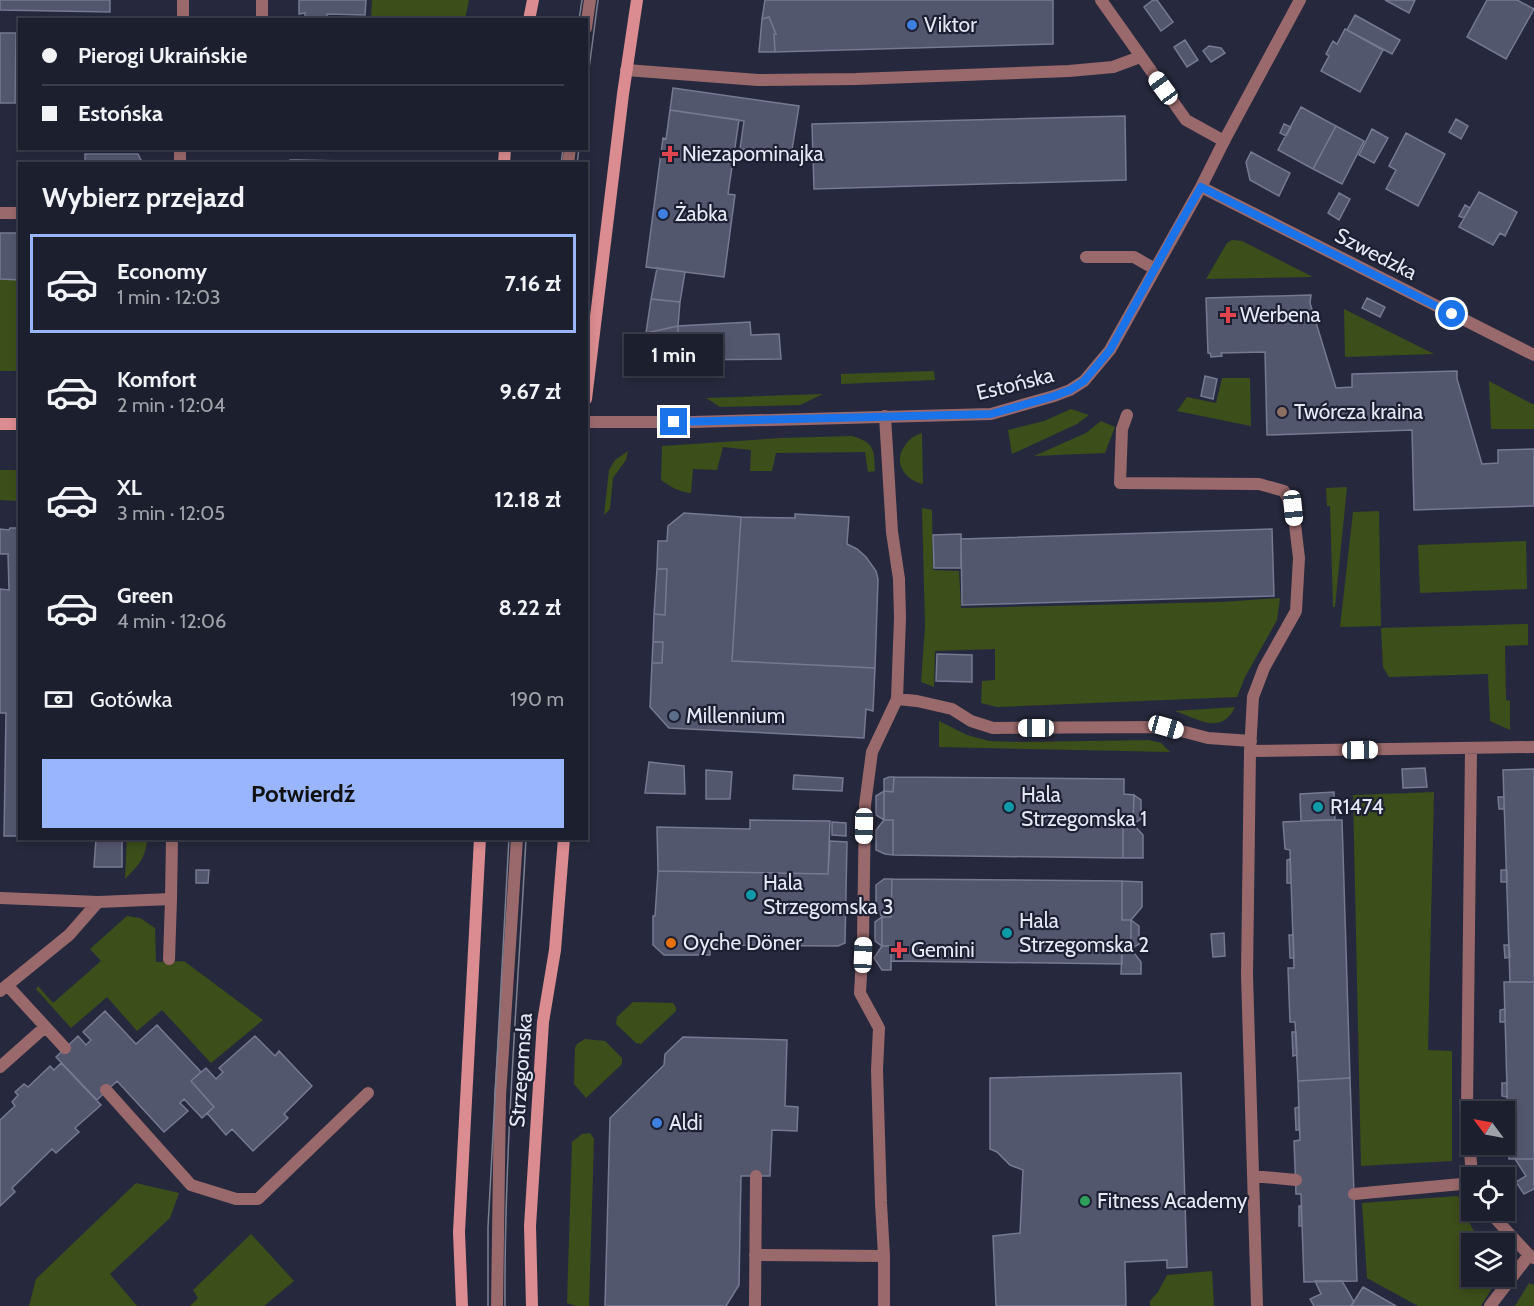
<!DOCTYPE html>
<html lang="pl">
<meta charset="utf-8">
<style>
body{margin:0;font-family:Cabin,sans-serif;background:#252736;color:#f1f3f6;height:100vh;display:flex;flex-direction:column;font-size:22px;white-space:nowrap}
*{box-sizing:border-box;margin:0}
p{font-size:20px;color:#a0a2aa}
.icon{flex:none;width:33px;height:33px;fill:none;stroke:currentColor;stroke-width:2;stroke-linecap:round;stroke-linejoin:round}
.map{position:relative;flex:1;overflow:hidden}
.side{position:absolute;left:18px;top:162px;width:570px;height:678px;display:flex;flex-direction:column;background:#1c1f2e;border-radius:0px;box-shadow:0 3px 9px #0003,0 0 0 2px #3a3d4a}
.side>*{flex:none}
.guide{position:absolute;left:18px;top:18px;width:570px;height:132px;border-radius:0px;box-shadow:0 3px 9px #0003,0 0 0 2px #3a3d4a;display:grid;align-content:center;height:132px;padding:0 24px;background:#1c1f2e}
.needle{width:39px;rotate:302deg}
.tools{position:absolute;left:1461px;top:1101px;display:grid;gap:12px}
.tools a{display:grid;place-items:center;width:54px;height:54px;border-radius:0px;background:#1c1f2e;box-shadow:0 3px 9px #0003,0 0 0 2px #3a3d4a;font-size:30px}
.end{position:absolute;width:27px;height:27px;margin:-14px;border:8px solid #1a73e8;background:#fff;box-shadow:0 0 0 3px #fff}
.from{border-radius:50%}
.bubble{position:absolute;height:42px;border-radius:0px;background:#1c1f2e;box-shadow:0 3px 9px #0003,0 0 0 2px #3a3d4a;font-size:20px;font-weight:700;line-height:42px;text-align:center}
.car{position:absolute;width:18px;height:36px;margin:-18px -9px;border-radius:8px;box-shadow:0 0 4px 2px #0007;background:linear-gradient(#fff 24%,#345 0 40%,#fff 0 76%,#345 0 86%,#fff 0)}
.guide b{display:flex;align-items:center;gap:21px;height:57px;font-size:22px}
.guide b+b{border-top:2px solid #3a3d4a}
.guide i{width:15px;height:15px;background:#f1f3f6}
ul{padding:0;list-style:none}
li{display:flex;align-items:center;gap:18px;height:99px;margin:0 12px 9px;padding:0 12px;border:3px solid transparent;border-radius:0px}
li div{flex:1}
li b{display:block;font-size:22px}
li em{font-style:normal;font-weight:700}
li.active{border-color:#99b5fd}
li>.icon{width:54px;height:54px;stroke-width:1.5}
h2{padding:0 24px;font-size:27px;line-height:72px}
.pay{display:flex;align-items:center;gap:15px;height:66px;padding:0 24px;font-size:22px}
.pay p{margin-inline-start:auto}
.cta{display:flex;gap:12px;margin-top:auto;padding:12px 24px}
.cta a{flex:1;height:69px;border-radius:0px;background:#99b5fd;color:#111;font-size:24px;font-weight:700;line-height:69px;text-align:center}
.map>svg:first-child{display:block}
</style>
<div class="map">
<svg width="1534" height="1306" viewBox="0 0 1534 1306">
<rect width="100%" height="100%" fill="#26293d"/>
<path fill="#3c4e1a" d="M372 0H469L465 19H371Z
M1232 240 1242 241 1313 277 1206 279 1227 243Z
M0 279H19V371H0Z
M1344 309 1434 354 1345 357Z
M934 371 935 380 841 384V374Z
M1222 378H1250L1251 426 1177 411 1187 397 1216 403Z
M1489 381 1534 405V429H1491Z
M823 394 800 405 720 407 706 398Z
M1071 409 1089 415 1077 424 1012 454 1008 430 1044 421Z
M1101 421 1115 427 1105 453 1034 456 1086 433Z
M922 433 923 484C904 480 892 461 906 444 910 438 916 435 922 433Z
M852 436C875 443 874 449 875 471L868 472 865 452 776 453 772 471H750L751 450 723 447 717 470 693 469 691 493C679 492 671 487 661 480L662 446 782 438Z
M628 451 626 460 613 478 610 509 604 515 609 470 615 460Z
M0 470H19V501L0 500Z
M1347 487 1335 607H1333L1330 506H1327L1326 488Z
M922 508 932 510 933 570 959 571 961 608 1221 602 1280 598 1277 620 1245 677 1237 697 997 707 981 703 982 681 995 680V649L935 651 934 687 921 682 925 626Z
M1379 511 1381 626 1340 627 1353 512Z
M1526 541 1527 589 1420 593 1418 545Z
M1528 624V645L1505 646 1506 700 1510 701V730L1490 721 1488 674 1389 677 1383 667 1381 628Z
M1235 707C1221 736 1198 719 1175 711Z
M939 721 967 735 989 741 1021 742 1149 740 1161 743 1170 752 939 747Z
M1434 792 1428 1050 1452 1051V1161L1361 1166 1353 795Z
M127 838 147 839C146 858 138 866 125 879Z
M127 916 140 918 155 928 156 962 184 961 263 1020 211 1063 162 1010 137 1031 107 997 71 1028 36 989 38 986 53 1003 101 961 90 949Z
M633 1002 673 1003 676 1008V1011L641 1044 636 1043 616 1024 617 1017Z
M585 1039 605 1041 622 1058V1064L586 1098 574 1084 575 1048 577 1044Z
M590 1133 594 1139 589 1306H576L567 1303 572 1142 582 1134Z
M136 1183 179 1193 170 1218 110 1274 137 1306H29L36 1279Z
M1458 1196 1472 1228 1486 1243 1472 1244V1276L1499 1277 1481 1306H1418L1367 1278 1362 1203Z
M251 1234 294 1281 264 1306H190L198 1298 193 1290Z
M1212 1271 1214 1306H1150V1301L1158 1292 1167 1275Z
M1529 1283 1534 1285V1306H1515Z"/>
<path fill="#53576e" stroke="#757991" stroke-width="1.5" d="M0 0H110V12L0 10Z
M299 0H366L365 15 327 14V20H305V13L299 14Z
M765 0H1053V44L775 52 774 34H776L769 17 762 19Z
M1153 0H1157L1173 22 1161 31 1144 7Z
M1385 0H1415L1409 13Z
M1487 0H1517L1534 9 1506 59 1467 37Z
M1355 15 1400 40 1392 54 1347 30Z
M769 17 776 34H774L775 52H759L762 19Z
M1345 29 1383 50 1360 92 1321 71 1329 56 1326 54 1333 41 1337 44Z
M0 33H16L15 103H0Z
M16 33H20V103H15Z
M1185 40 1198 60 1187 67 1174 47Z
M1209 46 1221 48 1225 53 1211 62 1203 51Z
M673 88 799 106 791 156 740 149 744 121 670 110Z
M1301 107 1336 126 1313 169 1278 150Z
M670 110 739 120 728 194 735 195 724 277 646 267 663 138 666 139Z
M1125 116 1126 180 814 189 812 124Z
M1456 119 1468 126 1461 139 1449 132Z
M1284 124 1291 127 1286 136 1280 133Z
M1336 126 1364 141 1342 184 1313 169Z
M1372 129 1388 138 1374 163 1359 155Z
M1406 133 1445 154 1418 206 1386 189 1396 170 1389 166Z
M1251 152 1290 173 1279 196 1250 180 1246 162Z
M85 154H138L143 164H85Z
M290 160H297L392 162V164H290Z
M1479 192 1517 212 1505 236 1500 233 1493 245 1459 227Z
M1339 193 1350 199 1339 220 1328 213Z
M1465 205 1470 208 1464 218 1459 216Z
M0 233H20V280L0 279Z
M657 268 685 272 680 302 651 299Z
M1311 295 1310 303 1336 388 1352 387V374L1457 371V379L1482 464 1498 463V450L1534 449V506L1414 510 1412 430 1267 435 1265 352 1221 353 1222 356 1211 357 1210 353H1208L1206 298Z
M1367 298 1385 307 1380 317 1362 308Z
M651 299 680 302 678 326 646 333Z
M750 322 751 335 779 334 781 359 677 360 678 326Z
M678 326 677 360 666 362 650 351 646 333Z
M1205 376 1217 379 1213 399 1201 396Z
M684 513 741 517 732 661 875 668 873 711 866 709 864 738 669 728 650 707 652 663H662L663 642H653L654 614 665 615 667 569H657L658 541H667L668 526Z
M795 514 849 517 847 544 857 549 866 557 876 571 878 579 875 668 732 661 741 517 795 518Z
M10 528H20V836H4L6 713H0V589L9 590 8 554H0V529L9 530Z
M1272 529 1274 596 962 605 961 539Z
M961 534V568H934L933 535Z
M657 569H667L665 615 654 614Z
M653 642H663L662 663H652Z
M937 654 972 655V682L936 681Z
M649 762 684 766 685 794 645 793Z
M1425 768 1427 787 1403 788 1402 769Z
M1534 769V982H1510L1503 770Z
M706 770 732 772 730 799H706Z
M794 775 843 778 842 791 793 789Z
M889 777H894L893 792 884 791V779Z
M894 777 1124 779V794L1134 795 1133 824 1123 823V858L893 855V820H884V791L893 792Z
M884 791V820L876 815V796Z
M1334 792 1335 820 1301 821 1300 794Z
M1134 795 1141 800V819L1133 824Z
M1498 797H1504V809H1499Z
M750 820 830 821 828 874 658 871 657 827 750 829Z
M884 820H893V855L885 854 876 850V830Z
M1323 820H1342L1350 1078 1298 1081 1295 1022H1290L1288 968H1294L1290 850 1285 849 1283 822Z
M832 822 846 823V836L832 835Z
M1123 823 1133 824 1143 835V858H1123Z
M96 838H122V867H94Z
M830 841 847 842 845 943 838 946 710 945V955H664L653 945V916H655L658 871 828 874Z
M1290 859 1291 883H1287V860Z
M196 870H209L208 883H196Z
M1501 870H1507V882H1501Z
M884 879H892L891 917H882L876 907V885Z
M892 879 1122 881V920H1131V949H1122V964L891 961V946H882V917H891Z
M1122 881 1142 882V907L1131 920H1122Z
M882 917V946L875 941V922Z
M1131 920 1139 926V944L1131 949Z
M1224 933 1225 956 1213 957 1211 934Z
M1289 935H1293L1294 958H1290Z
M1504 945H1509L1510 957 1505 958Z
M882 946H891V970H882L874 958Z
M1122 949H1131L1141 962V974H1121Z
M1504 982H1534V1159H1509Z
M1505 1009V1022H1500V1010Z
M105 1011 136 1044 157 1025 201 1072 191 1081 214 1107 202 1118 184 1099 180 1103 188 1111 164 1132 117 1081 97 1100 56 1057 78 1036 86 1045 91 1040 83 1032Z
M1292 1032H1296L1297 1055 1293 1056Z
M255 1036 275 1056 279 1051 312 1086 284 1114 288 1118 253 1151 232 1129 226 1135 207 1113 214 1107 191 1081 206 1068 216 1079 223 1072 219 1068Z
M683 1037 787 1040 785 1106 798 1107 797 1131 772 1130 770 1176H741L739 1285 726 1306H605L610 1118 664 1065 665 1054Z
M61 1063 101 1105 75 1128 79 1132 56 1153 52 1149 12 1188 15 1192 0 1206V1120L15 1106 12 1102 18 1095 15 1092 24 1084 28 1087 50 1066 54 1070Z
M1181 1073 1187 1267 1167 1268V1260L1125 1262 1126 1306H996L993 1236 1020 1233 1023 1170 1010 1165 997 1152 990 1149V1078Z
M1350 1078 1357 1281 1304 1282 1301 1194H1296L1294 1141 1300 1140 1298 1081Z
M1502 1083H1507V1097L1502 1096Z
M1299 1107V1130H1296L1295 1108Z
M1515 1159H1534V1189L1524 1194 1516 1182 1526 1176Z
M1299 1206H1301L1302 1226H1299Z
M1315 1281H1342L1354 1302 1351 1306H1314L1310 1299 1321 1294Z
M1363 1287 1396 1306H1351Z"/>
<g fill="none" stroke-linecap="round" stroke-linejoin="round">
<path stroke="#9a696b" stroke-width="12" d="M1101 0 1186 120 1224 141
M262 20V0
M586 28 590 0
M626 70 758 80 856 79 1069 71 1113 67 1140 57
M568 164 570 148
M0 213H20
M1086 257H1134L1155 269
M1127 415 1122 429 1120 483 1259 484 1284 491 1293 508 1299 558 1296 611 1264 668 1253 697 1250 751 1247 975 1257 1306
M897 699 917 701 952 709 971 721 993 728 1166 727 1208 738 1251 741
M1471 749 1467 1108 1472 1178
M1250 751 1534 747
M0 898 98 902
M169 959 171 899
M7 985 65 1048
M0 991 69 935 98 902
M0 1067 45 1027
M106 1090 191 1185 236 1199H258L368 1093
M1467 1108 1508 1110
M1253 1176 1296 1180
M1354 1194 1472 1183
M1489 1210 1493 1216 1529 1255 1534 1258
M755 1255 884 1256
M497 1306 500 1096 517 838
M755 1306 756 1176
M884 1306V1256L881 1203 877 1070 879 1028 860 993 863 939 865 805 872 752 897 699 900 618 899 579 892 532 885 416
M1490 1306 1529 1255"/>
<path stroke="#9a696b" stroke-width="12" d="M183 20V0
M180 164V148
M1201 187 1534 355
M586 422H693L991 414 1054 396 1070 390 1084 381 1110 350 1201 187 1224 141 1300 0
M98 902 171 899 172 838"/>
<path stroke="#da8c90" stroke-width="12" d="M529 20 533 0
M504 164 505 148
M586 399 623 94 637 0
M0 424H20
M462 1306 459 1232 480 838
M532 1306 530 1226 543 1022 555 950 564 838"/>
<path stroke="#7d8091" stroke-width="1.5" d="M579 20 582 0
M586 92 598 0
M561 164 563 148
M577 164 579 148
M488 1306V1227L509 838
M505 1306C504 1150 518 994 526 838"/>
</g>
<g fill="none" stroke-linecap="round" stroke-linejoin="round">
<path stroke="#1a73e8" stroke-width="8" d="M674 422 991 414 1054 396 1070 390 1084 381 1110 350 1175 232 1201 187 1452 314"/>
</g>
<g fill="#3f7fe0" stroke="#1d1f33" stroke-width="2">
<circle cx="912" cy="25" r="6"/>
<circle cx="663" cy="214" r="6"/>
<circle cx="657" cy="1123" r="6"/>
</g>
<g fill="#e0444e" stroke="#1d1f33" stroke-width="2">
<path d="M667 145h6v6h6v6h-6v6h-6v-6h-6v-6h6z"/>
<path d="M1225 306h6v6h6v6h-6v6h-6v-6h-6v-6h6z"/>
<path d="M896 941h6v6h6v6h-6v6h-6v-6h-6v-6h6z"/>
</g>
<circle fill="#8d6e63" stroke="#1d1f33" stroke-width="2" cx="1282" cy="412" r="6"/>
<circle fill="#5c6f8a" stroke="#1d1f33" stroke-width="2" cx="674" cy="716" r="6"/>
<g fill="#0f9aa8" stroke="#1d1f33" stroke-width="2">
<circle cx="1009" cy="807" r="6"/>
<circle cx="1318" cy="807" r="6"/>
<circle cx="751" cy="895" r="6"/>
<circle cx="1007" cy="933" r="6"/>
</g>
<circle fill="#e8710a" stroke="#1d1f33" stroke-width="2" cx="671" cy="943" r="6"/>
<circle fill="#2e9e5b" stroke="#1d1f33" stroke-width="2" cx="1085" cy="1201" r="6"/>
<g text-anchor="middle" stroke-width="4.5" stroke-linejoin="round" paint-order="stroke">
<g font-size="21" fill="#e5e8f5" stroke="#1d1f33" text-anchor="start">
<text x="924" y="32">Viktor</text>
<text x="682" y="161">Niezapominajka</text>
<text x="675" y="221">Żabka</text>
<text x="1240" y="322">Werbena</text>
<text x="1294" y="419">Twórcza kraina</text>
<text x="686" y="723">Millennium</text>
<text x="1021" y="802">Hala<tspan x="1021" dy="24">Strzegomska 1</tspan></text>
<text x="1330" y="814">R1474</text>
<text x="763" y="890">Hala<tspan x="763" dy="24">Strzegomska 3</tspan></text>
<text x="1019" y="928">Hala<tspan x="1019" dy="24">Strzegomska 2</tspan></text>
<text x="683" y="950">Oyche Döner</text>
<text x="911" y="957">Gemini</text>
<text x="669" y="1130">Aldi</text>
<text x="1097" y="1208">Fitness Academy</text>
</g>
<g font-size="21" fill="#e5e8f5" stroke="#1d1f33">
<text transform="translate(1376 254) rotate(27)" y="7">Szwedzka</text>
<text transform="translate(1015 384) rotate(-14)" y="7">Estońska</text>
<text transform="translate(521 1070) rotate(-86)" y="7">Strzegomska</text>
</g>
</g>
</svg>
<div class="tools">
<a><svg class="needle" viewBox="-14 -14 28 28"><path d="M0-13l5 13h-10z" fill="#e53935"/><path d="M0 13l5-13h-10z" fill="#a0a2aa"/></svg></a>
<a><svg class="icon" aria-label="locate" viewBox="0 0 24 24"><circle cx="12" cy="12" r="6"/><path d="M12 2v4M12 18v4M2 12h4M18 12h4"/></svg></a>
<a><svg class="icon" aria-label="layers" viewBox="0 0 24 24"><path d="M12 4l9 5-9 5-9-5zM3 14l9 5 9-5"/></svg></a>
</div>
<i class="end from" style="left:1452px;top:314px"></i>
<i class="end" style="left:674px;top:422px"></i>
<div class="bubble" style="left:624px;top:334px;width:99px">1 min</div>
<i class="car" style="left:1163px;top:88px;rotate:324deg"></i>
<i class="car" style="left:1293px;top:508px;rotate:174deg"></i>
<i class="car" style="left:1166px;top:727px;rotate:106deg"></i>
<i class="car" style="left:1036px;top:728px;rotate:270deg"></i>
<i class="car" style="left:1360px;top:750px;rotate:89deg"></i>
<i class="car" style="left:864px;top:826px;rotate:181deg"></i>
<i class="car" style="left:863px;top:955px;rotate:2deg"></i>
<div class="guide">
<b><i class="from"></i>Pierogi Ukraińskie</b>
<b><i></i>Estońska</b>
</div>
<section class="side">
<h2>Wybierz przejazd</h2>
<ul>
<li class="active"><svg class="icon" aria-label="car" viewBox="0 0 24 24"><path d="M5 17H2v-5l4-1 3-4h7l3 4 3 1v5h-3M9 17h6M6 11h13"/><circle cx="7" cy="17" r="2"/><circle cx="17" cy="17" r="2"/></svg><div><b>Economy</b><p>1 min · 12:03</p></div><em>7.16 zł</em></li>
<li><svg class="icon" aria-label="car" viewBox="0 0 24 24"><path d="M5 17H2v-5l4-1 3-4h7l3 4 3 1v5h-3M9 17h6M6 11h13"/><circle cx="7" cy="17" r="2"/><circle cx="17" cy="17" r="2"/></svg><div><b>Komfort</b><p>2 min · 12:04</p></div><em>9.67 zł</em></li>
<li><svg class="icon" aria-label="car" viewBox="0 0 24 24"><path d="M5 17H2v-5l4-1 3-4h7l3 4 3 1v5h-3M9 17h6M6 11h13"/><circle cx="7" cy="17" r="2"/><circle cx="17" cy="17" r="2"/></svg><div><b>XL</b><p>3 min · 12:05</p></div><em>12.18 zł</em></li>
<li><svg class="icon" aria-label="car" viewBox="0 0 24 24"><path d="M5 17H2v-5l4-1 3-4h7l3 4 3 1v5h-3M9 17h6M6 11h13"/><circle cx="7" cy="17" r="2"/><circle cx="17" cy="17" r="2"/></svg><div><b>Green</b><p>4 min · 12:06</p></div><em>8.22 zł</em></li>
</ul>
<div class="pay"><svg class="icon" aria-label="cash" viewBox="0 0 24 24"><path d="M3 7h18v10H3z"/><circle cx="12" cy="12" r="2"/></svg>Gotówka<p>190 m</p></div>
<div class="cta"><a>Potwierdź</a></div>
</section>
</div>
